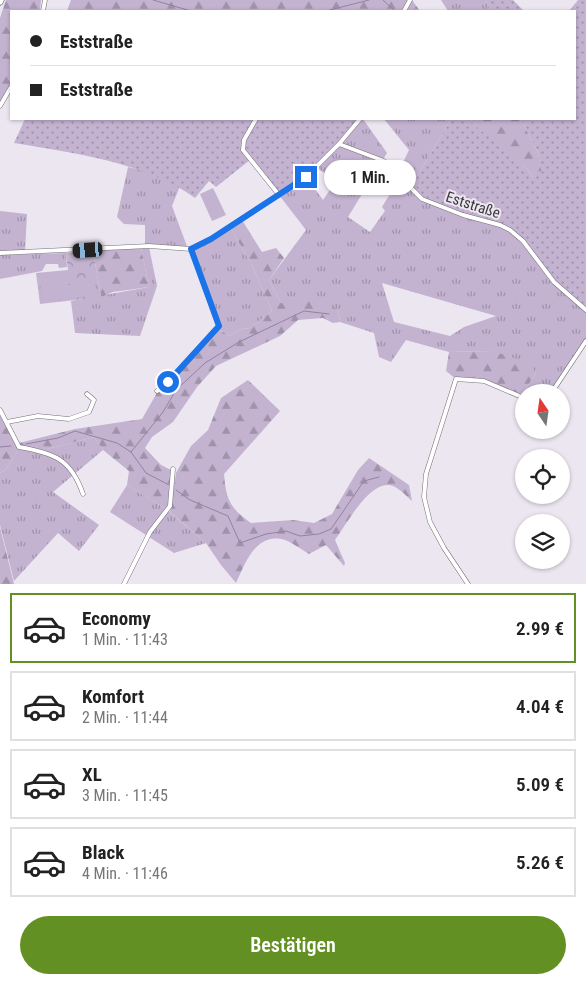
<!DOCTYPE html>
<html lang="de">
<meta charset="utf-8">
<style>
body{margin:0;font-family:"Roboto Condensed",sans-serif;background:#f2f2f2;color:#222;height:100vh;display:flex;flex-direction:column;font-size:19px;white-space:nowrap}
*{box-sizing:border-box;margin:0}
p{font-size:16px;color:#767676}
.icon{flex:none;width:28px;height:28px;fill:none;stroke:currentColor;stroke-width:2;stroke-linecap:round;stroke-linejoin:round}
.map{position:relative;height:584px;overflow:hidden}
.side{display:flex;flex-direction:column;background:#fff;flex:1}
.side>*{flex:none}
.hud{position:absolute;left:10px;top:10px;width:566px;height:110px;border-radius:0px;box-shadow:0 1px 4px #0004;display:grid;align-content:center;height:110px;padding:0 20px;background:#fff}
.needle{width:32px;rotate:347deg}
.fabs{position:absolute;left:515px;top:384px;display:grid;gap:10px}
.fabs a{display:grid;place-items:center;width:55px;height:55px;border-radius:50%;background:#fff;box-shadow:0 1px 4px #0004;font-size:25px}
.end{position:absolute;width:22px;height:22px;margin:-11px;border:6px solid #1a73e8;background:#fff;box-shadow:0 0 0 2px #fff}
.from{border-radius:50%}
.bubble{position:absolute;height:35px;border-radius:18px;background:#fff;box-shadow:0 1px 4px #0004;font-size:16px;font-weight:600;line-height:35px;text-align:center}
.car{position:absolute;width:15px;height:30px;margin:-15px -8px;border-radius:6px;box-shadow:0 0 4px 1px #0007;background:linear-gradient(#222 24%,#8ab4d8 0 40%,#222 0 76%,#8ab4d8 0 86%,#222 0)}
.hud b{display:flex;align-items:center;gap:18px;height:48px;font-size:19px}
.hud b+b{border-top:1px solid #e0e0e0}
.hud i{width:12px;height:12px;background:#222}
ul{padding:9px 0 0;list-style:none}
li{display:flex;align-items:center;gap:15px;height:70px;margin:0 10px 8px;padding:0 10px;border:2px solid #e0e0e0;border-radius:0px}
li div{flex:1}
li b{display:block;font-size:19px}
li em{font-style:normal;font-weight:600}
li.on{border-color:#639023}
li>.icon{width:45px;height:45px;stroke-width:1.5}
.primary-button{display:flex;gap:10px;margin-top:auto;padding:10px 20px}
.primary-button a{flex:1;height:58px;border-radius:30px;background:#639023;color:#fff;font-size:20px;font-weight:600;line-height:58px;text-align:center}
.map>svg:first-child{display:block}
</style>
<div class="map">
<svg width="586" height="584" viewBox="0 0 586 584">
<defs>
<pattern id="grass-tufts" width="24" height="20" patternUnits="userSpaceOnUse" patternTransform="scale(1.25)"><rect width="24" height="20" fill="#c3b2d0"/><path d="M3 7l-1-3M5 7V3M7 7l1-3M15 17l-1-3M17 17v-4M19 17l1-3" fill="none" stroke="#a092aa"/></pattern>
<pattern id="forest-firs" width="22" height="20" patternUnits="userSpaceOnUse" patternTransform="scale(1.25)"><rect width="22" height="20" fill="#c3b2d0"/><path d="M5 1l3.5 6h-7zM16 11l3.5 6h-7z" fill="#a092aa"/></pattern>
<pattern id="park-crowns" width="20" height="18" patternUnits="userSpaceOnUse" patternTransform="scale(1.25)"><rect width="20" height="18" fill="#c3b2d0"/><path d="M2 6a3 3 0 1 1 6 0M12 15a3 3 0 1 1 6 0" fill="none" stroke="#a092aa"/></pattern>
<pattern id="garden-dots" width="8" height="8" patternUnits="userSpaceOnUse" patternTransform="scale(1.25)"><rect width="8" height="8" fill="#c3b2d0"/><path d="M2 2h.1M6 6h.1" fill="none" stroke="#a092aa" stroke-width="1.8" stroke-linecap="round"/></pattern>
</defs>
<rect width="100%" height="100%" fill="#ece6f1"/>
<path fill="url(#grass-tufts)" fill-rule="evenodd" d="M441 0H485L490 7 487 11H448Z
M360 119H363L387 153 348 217 370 232 385 211 382 207 401 176 404 178 398 173 409 150 384 119H451L411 187 404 178 417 195 510 231 586 311V341L552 392H524V398L521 396 536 373 492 351 449 352 406 340 391 362 379 357 374 333 340 322 338 309 281 303 269 280 306 230 279 195 306 177 323 200 336 181 317 168ZM382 283 496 316 464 327 450 336 394 322Z
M128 167 150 172 180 186 172 206 188 249 145 246V225L124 224 117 217Z
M0 211 27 214 25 251H0Z
M230 227 253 267 272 311 250 328 241 329 230 336 218 329 219 326 192 250Z
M141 247H149L157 286 140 336 75 333 71 301 149 287Z
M66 253 67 267 59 268 58 264H46L42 271 0 279V255Z
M94 437 103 450 53 492 99 525 79 551 58 533 14 581 0 525V473L6 469 19 449 43 450Z
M127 485 166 509 206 543 174 553 110 512Z"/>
<path fill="url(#forest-firs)" d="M6 0H41L40 11H11V85L0 104V18Z
M71 0H412L420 11H67Z
M469 119H521L538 153 543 176 538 180C531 177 530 171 524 166 506 149 485 137 469 119Z
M242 220 262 252 276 248 284 258 269 280 281 303 307 298 338 309 340 322 333 323 323 318 298 320 280 336 216 366 197 387 173 422 152 437 145 448 161 465 171 470 170 500 166 509 127 485 129 471 103 450 94 437 43 450 22 448 19 443 75 429 142 419 158 391 218 329 230 336 241 329 250 328 272 311 253 267 230 227Z
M141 247 149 287 113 292 101 297 93 251Z
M492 351 529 363 536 373 521 396 484 381 456 379 446 371 449 352Z
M248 380 280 411 224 474C226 500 230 508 251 523L293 520 314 523 332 514 358 470 369 458 409 485 412 501C406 496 398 486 389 485 368 483 346 525 335 540L345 563 344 566 326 545 309 554C302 550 293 543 285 540 256 531 245 564 236 583L221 565 206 543 170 512 176 473 191 446 208 430 221 398Z
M0 415 19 449 6 469 0 473Z
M0 527 14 584H0Z"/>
<path fill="url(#park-crowns)" d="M93 251 101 297 40 304 36 273 68 270 66 253Z"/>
<path fill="url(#garden-dots)" d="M485 0H513L524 11H487L490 7Z
M578 0H586V310L554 282 523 241 511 230 422 199 411 187 451 119H469C488 140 517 153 533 177L542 175 538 153 521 119H575V11H569Z
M25 119H360L317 168 279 195 250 160 216 187 209 181 195 198C146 162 73 153 14 143Z"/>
<path fill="#c3b2d0" d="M213 188 226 215 212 221 200 194Z
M66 272 68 285 95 282 97 295 42 302 39 275Z"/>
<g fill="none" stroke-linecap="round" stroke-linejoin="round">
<path stroke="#9482a3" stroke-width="1" d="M153 0 191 11
M383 0 395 11
M326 11 369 0
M26 444 58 438 75 431 117 443 131 452 146 473 171 486
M0 447 11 446
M131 452 163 412 176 390 205 363 239 342 304 311 329 314
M176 490 190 500 228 516 240 543 266 534 286 531 300 536 319 534 331 529 364 481 379 477"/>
<defs>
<path id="minor" d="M43 11 45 0
M404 11 410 0
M0 106 11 87
M256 119 244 140 243 150 279 195
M339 144 360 119
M0 253 149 246 191 249 211 239 306 177 339 144 384 161 422 199 463 215 500 225 510 230 523 241 554 282 586 310
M157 391 178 372 219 326 191 249
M552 392 586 341
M0 410 19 447C54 453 71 459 83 494
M7 422 38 416 69 419 89 412 94 400 87 394
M124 584 150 532 170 506 173 469
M468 584 444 548 430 522 424 497 426 474 456 379 484 381 524 398"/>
<path id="secondary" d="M0 2 1 0"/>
</defs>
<use href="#minor" stroke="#746f79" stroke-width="5"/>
<use href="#secondary" stroke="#746f79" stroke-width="7"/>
<use href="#minor" stroke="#fff" stroke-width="4"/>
<use href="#secondary" stroke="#fff" stroke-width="5.5"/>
</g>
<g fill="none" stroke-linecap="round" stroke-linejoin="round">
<path stroke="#1a73e8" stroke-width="6" d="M168 382 219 326 191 249 211 239 306 177"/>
</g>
<g text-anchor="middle" stroke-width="4" stroke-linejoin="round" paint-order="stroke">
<g font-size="15" fill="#3c3a3e" stroke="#ece6f1">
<text transform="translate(473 205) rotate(18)" y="5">Eststraße</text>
</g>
</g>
</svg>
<div class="fabs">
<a><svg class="needle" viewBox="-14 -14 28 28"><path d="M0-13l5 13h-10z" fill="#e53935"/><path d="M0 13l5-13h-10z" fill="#767676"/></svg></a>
<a><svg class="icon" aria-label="locate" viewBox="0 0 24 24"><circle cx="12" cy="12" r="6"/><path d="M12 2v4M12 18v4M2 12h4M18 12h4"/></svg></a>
<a><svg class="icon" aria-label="layers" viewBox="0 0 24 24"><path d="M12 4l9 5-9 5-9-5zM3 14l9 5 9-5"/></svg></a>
</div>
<i class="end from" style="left:168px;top:382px"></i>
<i class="end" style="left:306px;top:177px"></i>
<div class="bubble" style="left:324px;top:160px;width:92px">1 Min.</div>
<i class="car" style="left:88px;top:250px;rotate:266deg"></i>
<div class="hud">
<b><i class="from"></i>Eststraße</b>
<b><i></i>Eststraße</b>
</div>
</div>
<section class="side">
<ul>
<li class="on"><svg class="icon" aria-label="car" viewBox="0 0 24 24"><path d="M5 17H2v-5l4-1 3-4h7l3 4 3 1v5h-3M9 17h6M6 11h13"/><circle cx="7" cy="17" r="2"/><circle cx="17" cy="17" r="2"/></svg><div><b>Economy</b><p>1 Min. · 11:43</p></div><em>2.99 €</em></li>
<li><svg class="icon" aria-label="car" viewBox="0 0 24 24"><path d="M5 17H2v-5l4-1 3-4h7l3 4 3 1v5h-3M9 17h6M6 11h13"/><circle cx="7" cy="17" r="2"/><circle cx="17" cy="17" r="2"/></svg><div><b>Komfort</b><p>2 Min. · 11:44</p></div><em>4.04 €</em></li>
<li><svg class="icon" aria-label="car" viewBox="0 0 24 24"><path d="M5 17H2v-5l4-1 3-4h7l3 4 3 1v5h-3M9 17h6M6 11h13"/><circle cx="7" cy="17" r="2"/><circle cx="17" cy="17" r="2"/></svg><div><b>XL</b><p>3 Min. · 11:45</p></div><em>5.09 €</em></li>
<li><svg class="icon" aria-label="car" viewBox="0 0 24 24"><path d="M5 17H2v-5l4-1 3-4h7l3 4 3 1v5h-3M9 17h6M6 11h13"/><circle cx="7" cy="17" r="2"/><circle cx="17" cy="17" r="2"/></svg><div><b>Black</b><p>4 Min. · 11:46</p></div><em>5.26 €</em></li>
</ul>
<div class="primary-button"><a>Bestätigen</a></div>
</section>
